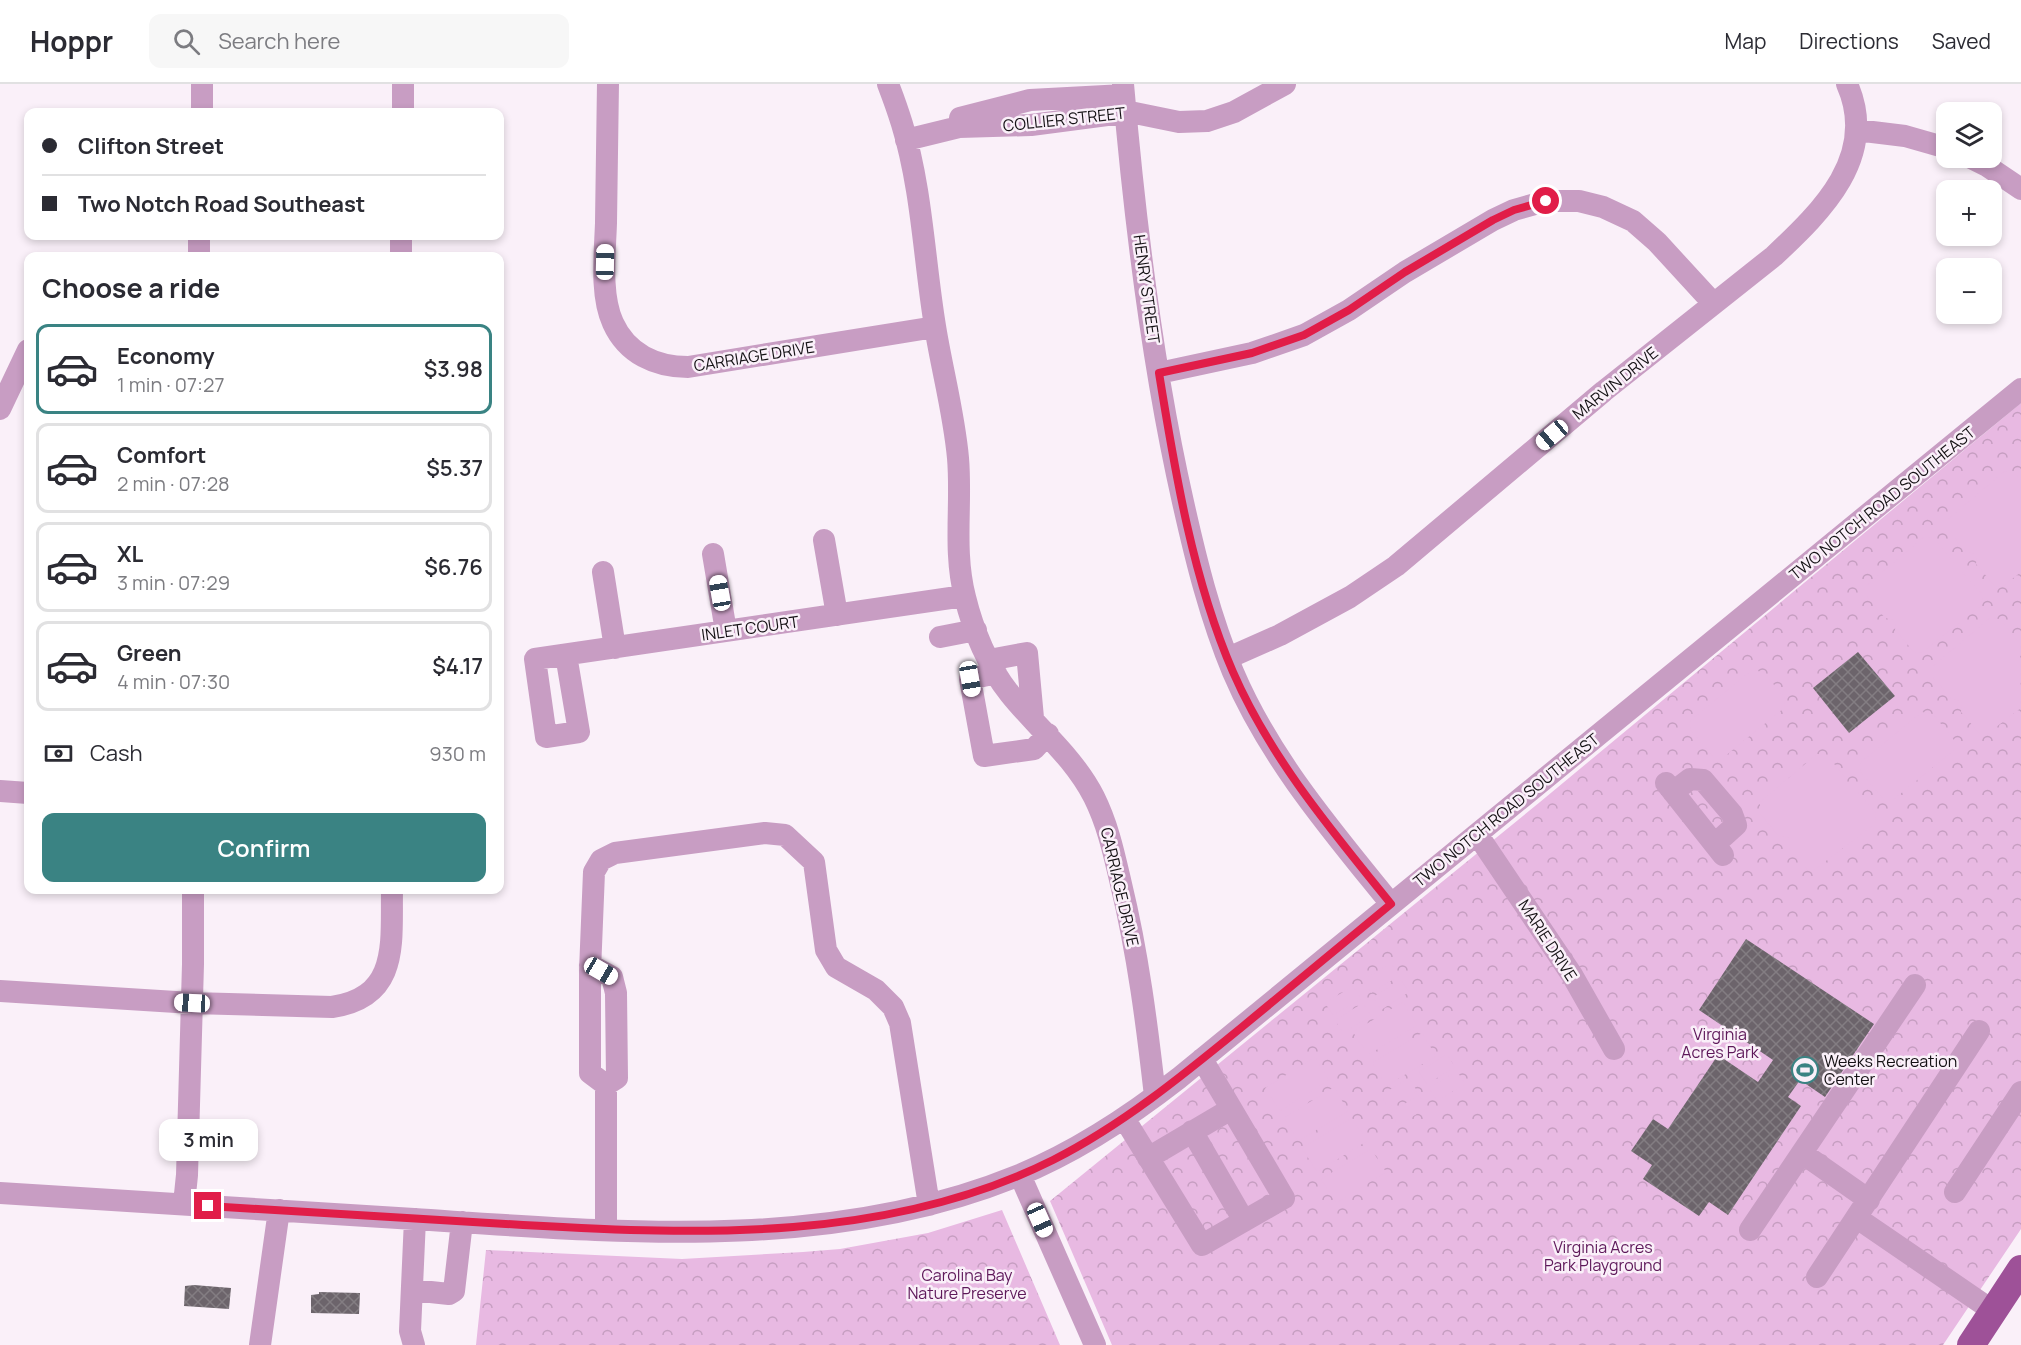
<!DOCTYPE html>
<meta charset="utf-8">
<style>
body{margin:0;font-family:Manrope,sans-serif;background:#f7f7f7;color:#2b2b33;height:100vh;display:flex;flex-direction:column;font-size:22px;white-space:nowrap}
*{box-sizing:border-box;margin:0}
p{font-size:20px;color:#7c7c81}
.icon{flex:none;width:33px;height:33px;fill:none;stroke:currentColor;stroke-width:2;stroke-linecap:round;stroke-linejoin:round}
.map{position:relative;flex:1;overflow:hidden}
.side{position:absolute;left:24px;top:168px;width:480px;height:642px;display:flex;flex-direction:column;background:#fff;border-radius:12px;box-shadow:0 3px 9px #0003}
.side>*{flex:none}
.guide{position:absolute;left:24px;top:24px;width:480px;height:132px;border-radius:12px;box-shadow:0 3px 9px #0003;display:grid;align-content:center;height:132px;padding:0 18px;background:#fff}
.controls{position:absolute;left:1936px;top:18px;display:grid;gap:12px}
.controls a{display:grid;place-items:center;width:66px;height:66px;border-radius:12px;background:#fff;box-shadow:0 3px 9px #0003;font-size:30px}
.end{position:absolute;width:27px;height:27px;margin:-14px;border:8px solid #e11d48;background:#fff;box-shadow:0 0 0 3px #fff}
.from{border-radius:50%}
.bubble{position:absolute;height:42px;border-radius:12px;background:#fff;box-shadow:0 3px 9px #0003;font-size:20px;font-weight:600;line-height:42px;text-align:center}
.car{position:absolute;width:18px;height:36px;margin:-18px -9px;border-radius:8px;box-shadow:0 0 4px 2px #0007;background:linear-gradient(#fff 24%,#345 0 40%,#fff 0 76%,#345 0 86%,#fff 0)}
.guide b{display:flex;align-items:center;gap:21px;height:57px;font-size:22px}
.guide b+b{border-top:2px solid #e1e1e2}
.guide i{width:15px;height:15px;background:#2b2b33}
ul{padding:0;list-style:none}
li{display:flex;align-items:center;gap:18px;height:90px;margin:0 12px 9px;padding:0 6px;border:3px solid #e1e1e2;border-radius:12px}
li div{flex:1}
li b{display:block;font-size:22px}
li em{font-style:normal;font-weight:600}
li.active{border-color:#3a8383}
li>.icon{width:54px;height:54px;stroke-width:1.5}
h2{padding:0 18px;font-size:27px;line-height:72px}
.pay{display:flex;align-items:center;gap:15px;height:66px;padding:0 18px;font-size:22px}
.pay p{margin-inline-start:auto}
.cta{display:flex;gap:12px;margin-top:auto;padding:12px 18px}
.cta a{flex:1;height:69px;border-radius:12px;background:#3a8383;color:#fff;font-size:24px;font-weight:600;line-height:69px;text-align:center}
header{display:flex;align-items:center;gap:36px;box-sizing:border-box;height:84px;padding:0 30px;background:#fff;border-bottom:2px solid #e1e1e2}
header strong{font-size:28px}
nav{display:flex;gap:33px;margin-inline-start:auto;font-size:21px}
.search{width:420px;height:54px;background:#f7f7f7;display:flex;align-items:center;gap:15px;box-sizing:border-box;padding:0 21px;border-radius:12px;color:#7c7c81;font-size:22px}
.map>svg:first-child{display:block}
</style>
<header>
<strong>Hoppr</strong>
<div class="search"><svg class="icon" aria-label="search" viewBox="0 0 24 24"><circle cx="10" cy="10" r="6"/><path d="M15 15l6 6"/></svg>Search here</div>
<nav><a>Map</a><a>Directions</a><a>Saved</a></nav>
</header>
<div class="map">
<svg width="2021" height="1261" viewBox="0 0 2021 1261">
<defs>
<pattern id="park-crowns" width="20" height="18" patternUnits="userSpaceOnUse" patternTransform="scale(1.5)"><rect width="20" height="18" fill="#e8b9e2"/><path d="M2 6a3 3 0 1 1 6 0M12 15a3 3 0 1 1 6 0" fill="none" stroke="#c69ec1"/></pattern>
<pattern id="building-cross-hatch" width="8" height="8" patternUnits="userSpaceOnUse" patternTransform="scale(1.5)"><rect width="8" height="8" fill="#6c646b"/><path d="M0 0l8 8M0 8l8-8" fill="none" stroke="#837d82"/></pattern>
</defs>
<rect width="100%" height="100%" fill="#faf0f9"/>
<path fill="url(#park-crowns)" d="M2021 319V1145L1943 1261H1112L1050 1117 1540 718Z
M1002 1126 1060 1261H476L486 1166 682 1175 803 1168 840 1165 928 1149Z"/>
<path fill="#e8b9e2" d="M2005 387 2014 388 2021 396V488L2002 503 1995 502 1976 480 1977 470 1966 468 1948 446V435Z
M1924 453 1934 454 1954 479V488H1962L1983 511 1981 522 1921 569 1914 568 1895 546 1896 536 1885 534 1867 512V501Z
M1990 534 2000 535 2020 560 2021 624 1987 650H1980L1961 628 1962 617 1951 615 1933 593V582Z
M1752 586 1763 588 1785 614 1784 624 1724 673H1713L1690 645 1691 636Z
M1922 628 1933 630 1954 656V666L1894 715H1883L1860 687 1861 678Z
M1817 670 1827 671 1847 696V705H1855L1876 729 1875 740 1814 786H1807L1789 764V754L1779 752 1760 730V718Z
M1391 879 1399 892 1371 909 1363 896Z
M1401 896 1409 908 1381 926 1373 913Z
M1353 902 1361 915 1333 931 1325 919Z
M1403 918 1417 941 1368 971 1353 948Z
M1363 919 1371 932 1343 949 1335 936Z
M1422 949 1436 972 1386 1002 1372 979Z
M1447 970 1455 983 1427 1000 1419 988Z
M1315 973 1329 996 1280 1027 1265 1004Z
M1457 987 1465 1000 1437 1017 1429 1004Z
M1409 994 1417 1007 1388 1024 1381 1011Z
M1334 1003 1348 1027 1298 1057 1284 1034Z
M1419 1011 1427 1024 1398 1041 1391 1028Z
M1352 1034 1367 1057 1317 1088 1302 1064Z
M1371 1065 1386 1088 1336 1119 1321 1095Z"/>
<path fill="url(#building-cross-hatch)" d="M1858 568 1895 612 1849 649 1813 604Z
M1746 855 1874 940 1825 1013 1800 996 1788 1013 1801 1022 1728 1131 1709 1118 1699 1132 1643 1095 1652 1081 1631 1067 1653 1035 1668 1045 1718 971 1758 998 1773 976 1699 926Z
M194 1201 231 1204 229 1225 184 1222 185 1202Z
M319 1208 360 1209 359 1230 311 1229V1211L319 1210Z"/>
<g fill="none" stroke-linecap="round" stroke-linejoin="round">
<path stroke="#c89dc3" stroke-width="22" d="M608 0C607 46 607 92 606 139 605 169 600 211 613 239 627 270 656 283 688 283L935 243
M888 0C893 13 898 27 902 40 922 105 924 175 935 242 942 286 954 329 958 374 962 421 953 466 965 513 973 546 988 583 1010 610 1038 645 1073 672 1094 713 1108 741 1114 770 1121 800 1138 870 1147 941 1155 1012
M1123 0C1135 140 1152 281 1183 418 1196 476 1210 533 1233 588 1270 675 1332 747 1391 820
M202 28V0
M403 28V0
M960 34 1030 16 1124 11
M1856 46 1905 52 1947 64
M906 56 959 43 1031 41 1130 28 1179 38 1207 37 1234 28 1285 0
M1971 74 1987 82 2021 105
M199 172V152
M401 172V152
M1159 289 1252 269 1304 251 1349 226 1405 188 1493 136 1514 126 1546 117H1579L1603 123 1633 137 1657 158 1713 219
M0 325 28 266
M824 456 837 531
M713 470 726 547
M603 488 615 564
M940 553 976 546
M566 571 579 648 546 653 535 575 964 512
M1228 574 1280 551 1350 513 1396 482 1604 307 1774 172C1822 127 1879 72 1847 0
M989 576 1027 569 1033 634
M996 589 970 595 984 672 1034 665 1048 650
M1666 699 1723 771
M0 707 28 709
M1673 708 1690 695 1703 696 1732 730 1736 741 1715 760
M1477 750 1572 891 1614 965
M590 881 612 893 616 909 617 994 606 1001
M0 907 192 919 332 923C400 913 391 858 392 806
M1124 1034 1202 1161 1284 1114 1202 975
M1192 1047 1244 1137
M1802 1069 1869 1116
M1148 1074 1231 1025
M1020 1091 1095 1261
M1955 1108 2021 1008
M0 1109C138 1118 276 1126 414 1135 612 1148 829 1169 1017 1092 1076 1068 1129 1033 1179 994L2021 305
M184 1120 187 1091 193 880V806
M1857 1134 1993 1227
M606 1145V1001L590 989V887L594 788 601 776 615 769 765 749 785 751 814 778 826 866 836 883 876 906 893 923 900 939 929 1121
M1750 1146 1915 901
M1817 1193 1979 947
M412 1206 449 1210 454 1207 462 1138
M260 1261 279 1126
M414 1261 410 1247 415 1135"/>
<path stroke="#9e5198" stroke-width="28" d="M1971 1261 2021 1185"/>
</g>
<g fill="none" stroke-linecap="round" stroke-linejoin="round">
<path stroke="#e11d48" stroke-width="8" d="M208 1122C313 1128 418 1135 523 1141 701 1151 889 1158 1053 1076 1122 1041 1182 992 1242 943 1291 902 1341 861 1391 820 1332 747 1271 675 1233 588 1193 496 1175 388 1159 289L1252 269 1304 251 1349 226 1405 188 1493 136 1514 126 1546 117"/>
</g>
<defs>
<symbol id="stadium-ring" viewBox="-11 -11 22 22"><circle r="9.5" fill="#faf0f9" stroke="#3a8383" stroke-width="1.5"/><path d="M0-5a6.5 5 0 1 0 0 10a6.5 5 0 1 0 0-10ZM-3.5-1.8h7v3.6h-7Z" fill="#3a8383"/></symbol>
</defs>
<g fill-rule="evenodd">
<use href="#stadium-ring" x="1790" y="971" width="30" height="30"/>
</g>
<g text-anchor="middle" stroke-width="5" stroke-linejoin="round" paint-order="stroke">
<g font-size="16" fill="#141114" stroke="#faf0f9">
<text transform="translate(1064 35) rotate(-6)" y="6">COLLIER STREET</text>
<text transform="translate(1147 205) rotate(82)" y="6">HENRY STREET</text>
<text transform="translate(754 272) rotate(-9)" y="6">CARRIAGE DRIVE</text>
<text transform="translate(1615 299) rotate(-39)" y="6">MARVIN DRIVE</text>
<text transform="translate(1882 419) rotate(-39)" y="6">TWO NOTCH ROAD SOUTHEAST</text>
<text transform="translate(750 544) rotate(-8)" y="6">INLET COURT</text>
<text transform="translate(1506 726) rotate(-39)" y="6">TWO NOTCH ROAD SOUTHEAST</text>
<text transform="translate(1120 803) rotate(77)" y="6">CARRIAGE DRIVE</text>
<text transform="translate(1548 856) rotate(57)" y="6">MARIE DRIVE</text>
</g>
<g font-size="16" fill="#5e185a" stroke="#faf0f9">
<text x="1720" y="956">Virginia<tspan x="1720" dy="18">Acres Park</tspan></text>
<text x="1603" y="1169">Virginia Acres<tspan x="1603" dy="18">Park Playground</tspan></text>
<text x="967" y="1197">Carolina Bay<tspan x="967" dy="18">Nature Preserve</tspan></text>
</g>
<g font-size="16" fill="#141114" stroke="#faf0f9" text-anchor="start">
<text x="1824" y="983">Weeks Recreation<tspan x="1824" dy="18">Center</tspan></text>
</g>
</g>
</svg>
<div class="controls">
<a><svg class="icon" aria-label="layers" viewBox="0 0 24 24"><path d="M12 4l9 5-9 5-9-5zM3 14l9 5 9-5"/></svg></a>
<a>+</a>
<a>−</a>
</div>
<i class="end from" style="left:1546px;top:117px"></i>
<i class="end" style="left:208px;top:1122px"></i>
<div class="bubble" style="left:159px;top:1035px;width:99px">3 min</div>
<i class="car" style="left:605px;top:178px;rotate:1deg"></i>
<i class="car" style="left:1552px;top:351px;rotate:230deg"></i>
<i class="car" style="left:720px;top:509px;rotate:350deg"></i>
<i class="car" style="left:970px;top:595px;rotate:170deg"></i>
<i class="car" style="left:601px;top:887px;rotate:120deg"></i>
<i class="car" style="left:192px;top:919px;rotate:273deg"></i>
<i class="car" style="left:1040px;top:1136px;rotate:156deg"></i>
<div class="guide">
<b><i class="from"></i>Clifton Street</b>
<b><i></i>Two Notch Road Southeast</b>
</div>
<section class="side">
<h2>Choose a ride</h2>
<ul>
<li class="active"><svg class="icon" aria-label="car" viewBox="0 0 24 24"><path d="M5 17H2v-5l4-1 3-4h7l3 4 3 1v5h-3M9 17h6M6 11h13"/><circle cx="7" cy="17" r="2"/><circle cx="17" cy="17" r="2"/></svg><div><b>Economy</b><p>1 min · 07:27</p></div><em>$3.98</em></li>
<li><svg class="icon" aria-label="car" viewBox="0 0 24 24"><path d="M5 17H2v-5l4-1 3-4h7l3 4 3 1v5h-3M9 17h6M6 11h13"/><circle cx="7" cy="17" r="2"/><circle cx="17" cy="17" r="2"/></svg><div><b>Comfort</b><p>2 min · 07:28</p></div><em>$5.37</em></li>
<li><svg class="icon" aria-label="car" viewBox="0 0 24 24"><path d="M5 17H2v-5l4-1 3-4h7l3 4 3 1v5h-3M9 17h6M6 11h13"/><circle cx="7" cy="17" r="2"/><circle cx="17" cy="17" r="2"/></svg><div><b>XL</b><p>3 min · 07:29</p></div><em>$6.76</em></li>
<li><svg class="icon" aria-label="car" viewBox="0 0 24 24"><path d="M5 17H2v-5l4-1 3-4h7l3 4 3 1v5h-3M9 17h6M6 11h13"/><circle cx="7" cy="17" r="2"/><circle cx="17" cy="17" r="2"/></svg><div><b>Green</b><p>4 min · 07:30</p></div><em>$4.17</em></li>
</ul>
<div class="pay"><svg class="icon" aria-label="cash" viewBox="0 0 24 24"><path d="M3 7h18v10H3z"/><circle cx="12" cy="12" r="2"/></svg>Cash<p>930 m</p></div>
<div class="cta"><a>Confirm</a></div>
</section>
</div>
